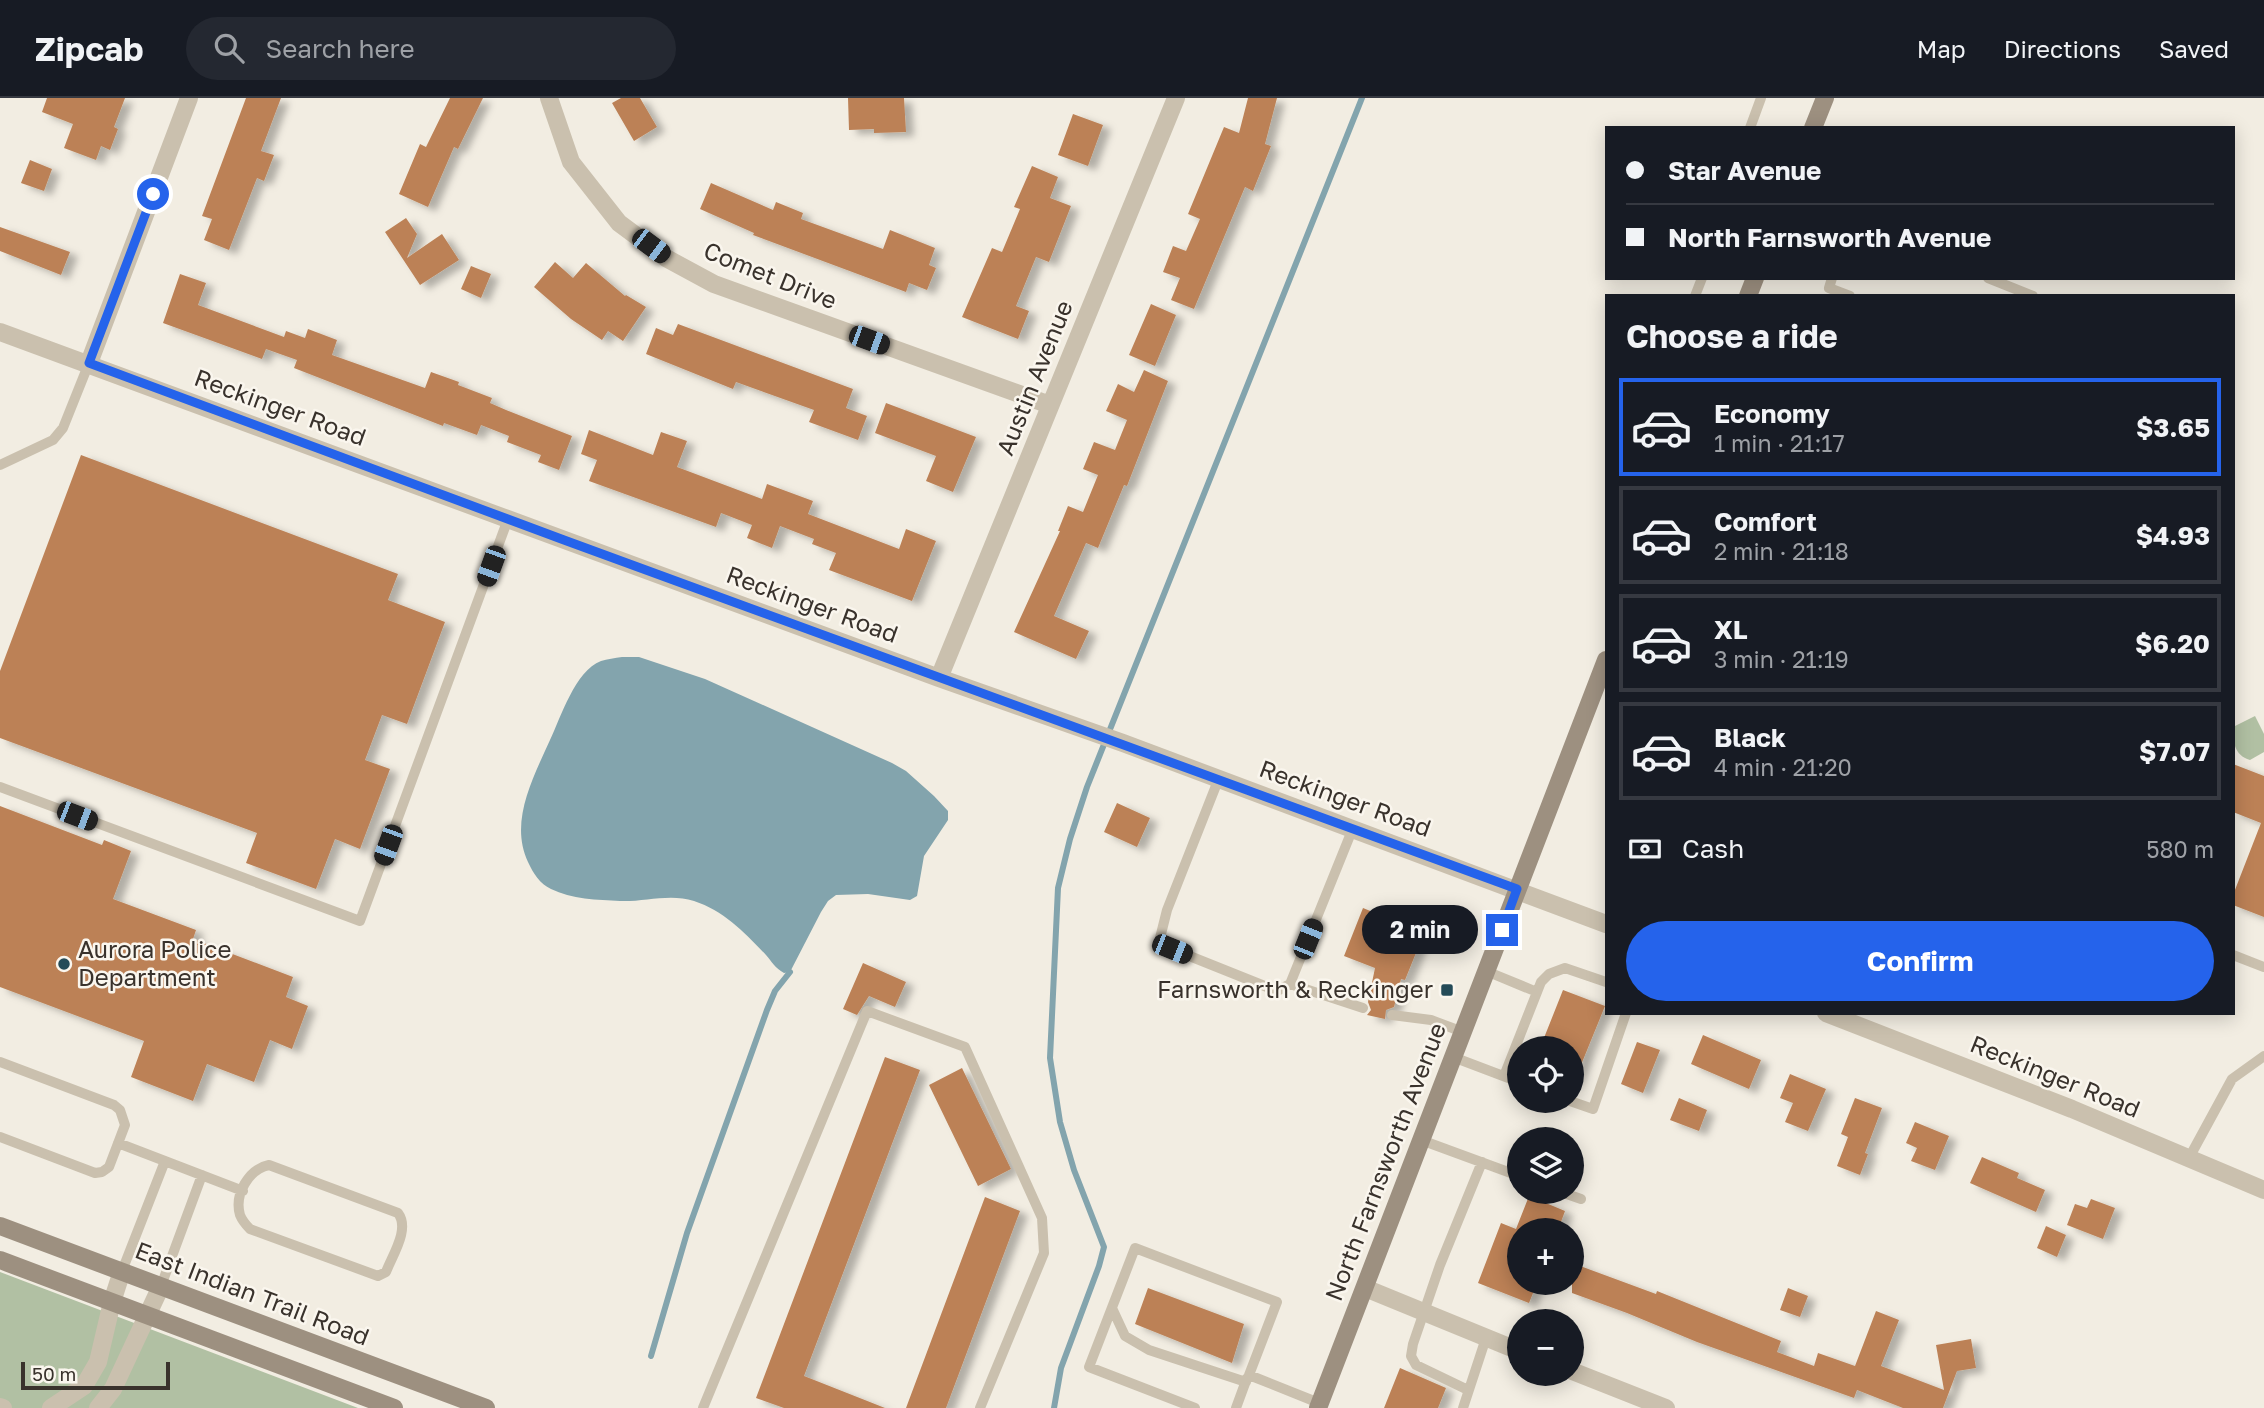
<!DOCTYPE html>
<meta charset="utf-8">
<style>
body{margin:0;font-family:"Golos Text",sans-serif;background:#242831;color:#f1f3f6;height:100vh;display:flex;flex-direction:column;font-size:26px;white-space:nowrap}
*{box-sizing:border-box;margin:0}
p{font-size:23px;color:#9ea1a6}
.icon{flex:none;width:38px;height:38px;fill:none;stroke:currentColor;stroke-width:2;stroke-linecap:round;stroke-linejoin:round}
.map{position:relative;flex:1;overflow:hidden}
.side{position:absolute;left:1605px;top:196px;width:630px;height:721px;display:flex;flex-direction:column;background:#171b24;border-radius:0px;box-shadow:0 4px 18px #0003}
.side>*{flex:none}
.top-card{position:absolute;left:1605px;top:28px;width:630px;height:154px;border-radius:0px;box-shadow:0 4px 18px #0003;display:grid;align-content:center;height:154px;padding:0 21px;background:#171b24}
.controls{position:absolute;left:1507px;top:938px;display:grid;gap:14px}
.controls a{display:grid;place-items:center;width:77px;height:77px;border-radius:50%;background:#171b24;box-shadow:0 4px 18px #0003;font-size:35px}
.scale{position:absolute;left:21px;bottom:18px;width:149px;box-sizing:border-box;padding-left:7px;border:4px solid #39322c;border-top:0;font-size:19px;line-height:24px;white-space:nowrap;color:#39322c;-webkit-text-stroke:5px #faf6ee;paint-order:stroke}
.end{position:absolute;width:32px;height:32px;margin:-16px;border:9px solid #2563eb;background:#fff;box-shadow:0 0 0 4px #fff}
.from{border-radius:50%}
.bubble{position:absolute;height:49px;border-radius:24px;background:#171b24;box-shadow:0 4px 18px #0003;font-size:23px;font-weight:700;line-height:49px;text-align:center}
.car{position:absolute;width:21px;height:42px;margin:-21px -10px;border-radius:9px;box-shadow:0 0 5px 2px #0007;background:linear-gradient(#222 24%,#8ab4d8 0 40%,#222 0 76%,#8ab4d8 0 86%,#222 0)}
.top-card b{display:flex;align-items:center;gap:24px;height:66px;font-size:26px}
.top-card b+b{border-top:2px solid #363941}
.top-card i{width:18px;height:18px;background:#f1f3f6}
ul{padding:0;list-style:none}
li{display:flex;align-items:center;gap:21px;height:98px;margin:0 14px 10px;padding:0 7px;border:4px solid #363941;border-radius:0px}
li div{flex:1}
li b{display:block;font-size:26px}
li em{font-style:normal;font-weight:700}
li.on{border-color:#2563eb}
li>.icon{width:63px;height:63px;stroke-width:1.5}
h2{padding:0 21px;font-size:32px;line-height:84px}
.pay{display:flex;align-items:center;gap:18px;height:77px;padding:0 21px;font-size:26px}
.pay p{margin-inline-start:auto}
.cta{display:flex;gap:14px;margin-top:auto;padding:14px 21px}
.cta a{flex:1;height:80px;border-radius:42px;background:#2563eb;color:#fff;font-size:28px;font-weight:700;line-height:80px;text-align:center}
header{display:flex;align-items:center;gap:42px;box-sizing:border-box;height:98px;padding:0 35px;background:#171b24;border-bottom:2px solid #363941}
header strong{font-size:33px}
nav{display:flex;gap:38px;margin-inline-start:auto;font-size:24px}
.search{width:490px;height:63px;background:#242831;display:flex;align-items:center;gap:18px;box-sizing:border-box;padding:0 24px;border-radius:38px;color:#9ea1a6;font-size:26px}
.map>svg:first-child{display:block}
</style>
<header>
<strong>Zipcab</strong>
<div class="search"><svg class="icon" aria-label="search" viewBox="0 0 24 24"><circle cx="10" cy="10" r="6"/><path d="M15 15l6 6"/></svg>Search here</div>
<nav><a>Map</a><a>Directions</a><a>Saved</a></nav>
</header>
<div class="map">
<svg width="2264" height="1310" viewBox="0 0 2264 1310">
<defs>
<filter id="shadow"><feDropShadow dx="8" dy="4.5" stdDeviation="3.5" flood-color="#0004"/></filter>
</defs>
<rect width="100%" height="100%" fill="#f2ede2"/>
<path fill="#b1c0a3" d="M2255 618 2264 636V654L2250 662C2234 657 2233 644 2233 629Z
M0 1174 358 1310H0Z"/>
<path fill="#83a4ad" d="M622 559H639L705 581 892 665 906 673 934 698 948 713V722L924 758 917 798 910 802 868 796 836 797 828 803 821 814 790 874 784 875C775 870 772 864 766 857 744 834 724 813 694 803 670 795 644 804 620 803 598 802 571 801 551 791 540 786 533 775 528 764 509 724 533 680 550 642 561 619 575 573 601 563 607 561 615 560 622 559Z"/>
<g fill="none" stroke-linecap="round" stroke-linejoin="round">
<path stroke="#83a4ad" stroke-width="6" d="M651 1258 687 1135 767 912 775 893 790 874
M1054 1310 1061 1270 1099 1168 1104 1149 1074 1072 1060 1024 1050 960 1058 790 1070 741 1087 689 1362 0"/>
</g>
<path fill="#bc8156" filter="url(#shadow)" d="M47 0H125L114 29 118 31 110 52 101 48 96 62 64 50 73 26 42 14Z
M246 0H281L261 53 274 57 264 83 257 80 229 152 204 142 212 121 202 118Z
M450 0H483L458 51 454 49 428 109 399 96 420 46 426 49Z
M621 0H640L657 29 634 43 612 5Z
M848 0H904L906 34 874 35V31L849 32Z
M1248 0H1277L1265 46 1271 48 1253 93 1245 89 1194 211 1171 202 1180 180 1163 174 1173 148 1186 153 1200 121 1188 116 1224 29 1239 35Z
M1073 16 1103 27 1088 68 1058 57Z
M30 62 52 71 44 93 21 85Z
M1032 68 1058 79 1050 100 1071 108 1049 164 1036 159 1016 208 1029 213 1018 241 962 219 992 150 1002 154 1020 111 1014 109Z
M711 85 773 112 776 104 803 115 801 121 883 151 890 132 935 150 929 167 936 170 927 192 909 185 906 194 753 137 754 135 700 111Z
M406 120 417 136 407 160 442 136 459 162 420 187 385 134Z
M0 129 70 154 61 177 0 153Z
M555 164 573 180 586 165 625 198 626 197 646 209 623 243 608 233 602 242 571 221 534 189Z
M471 168 491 176 481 200 461 191Z
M180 176 206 185 198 207 284 239 286 233 305 240 308 231 337 242 332 257 425 290 431 274 459 284 458 287 492 300 490 305 506 312 572 338 559 372 538 364 541 357 507 344 509 338 481 327 477 337 444 325 443 328 294 270 297 262 266 251 262 261 163 225Z
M1151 206 1176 217 1155 268 1129 257Z
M678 226 853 291 846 310 867 318 858 342 809 324 814 312 736 284 733 291 646 256 656 230 673 237Z
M1144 272 1168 283 1127 388 1124 387 1098 450 1086 445 1054 518 1089 533 1076 561 1014 534 1060 433H1058L1068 408 1083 414 1098 377 1083 371 1094 344 1115 352 1127 322 1106 313 1118 286 1134 294Z
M886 305 976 339 953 394 926 383 936 358 875 335Z
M589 332 653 357 661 334 687 343 677 369 762 401 767 386 813 403 808 416 899 451 906 431 936 443 912 503 829 472 836 455 812 446 814 441 780 428 772 450 747 440 752 427 721 415 716 429 589 383 597 362 581 356Z
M81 357 398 476 388 502 445 524 407 626 382 617 365 662 390 671 360 751 335 741 316 791 246 765 257 735 0 640V573Z
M2233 666 2264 678V819L2233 807V797L2261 725 2233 714Z
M1117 705 1150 720 1137 749 1104 734Z
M0 708 102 747 104 742 131 753 113 801 196 832 193 841 293 879 286 899 308 908 292 951 270 942 254 984 207 966 193 1003 131 979 144 943 0 889Z
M1363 810 1424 835 1405 882 1401 881 1394 909 1386 912 1385 921 1367 917 1371 912 1368 904 1375 870 1344 858Z
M863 865 906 884 895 909 869 898 857 917 843 911Z
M1563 892 1605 908 1572 989V950H1540Z
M1703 937 1761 962 1749 991 1691 966Z
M1637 944 1660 952 1643 995 1621 986Z
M885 959 920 972 804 1278 885 1310H784L756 1300Z
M962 970 1011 1071 978 1088 929 987Z
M1790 976 1826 991 1808 1033 1785 1024 1793 1005 1780 1000Z
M1679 1000 1707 1012 1699 1033 1670 1022Z
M1855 1000 1882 1010 1865 1055 1868 1056 1860 1077 1837 1068 1848 1039 1841 1036Z
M1915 1024 1949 1038 1935 1072 1911 1063 1917 1050 1906 1045Z
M1982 1059 2019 1075 2017 1080 2045 1092 2036 1114 1970 1085Z
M1529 1098 1565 1113 1558 1132H1519V1185H1537L1529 1205 1478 1185 1501 1125 1516 1131Z
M985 1099 1020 1113 946 1310H906Z
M2091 1101 2115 1110 2103 1141 2067 1127 2075 1106 2087 1110Z
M2046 1128 2066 1137 2057 1159 2037 1150Z
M1572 1165 1656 1196 1657 1193 1781 1243 1777 1254 1814 1268 1818 1255 1855 1268 1876 1213 1899 1222 1881 1268 1944 1292 1936 1247 1971 1241 1976 1270 1957 1273 1943 1310H1903L1857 1292 1854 1300 1697 1244 1627 1215 1572 1195Z
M1148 1190 1244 1226 1232 1265 1135 1226Z
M1788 1190 1808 1198 1800 1219 1780 1212Z
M1400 1270 1446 1290 1438 1310H1384Z"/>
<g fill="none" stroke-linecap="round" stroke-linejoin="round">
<path stroke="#cac0ae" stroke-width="10" d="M1750 30 1761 0
M1832 180 1829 190 1850 198
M1988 180 2033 198
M1695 198 1702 180
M0 367 53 342 63 330 89 265
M1219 680 1167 812 1160 840 1172 851 1277 893 1290 886 1353 730
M0 689 360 823 508 421
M2233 857 2264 869
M1486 873 1537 894
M1290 886 1363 910
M1392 917 1431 922 1463 934
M1453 959 1519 984
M0 964 114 1007 120 1012 125 1027 109 1069 102 1074 95 1075 0 1039
M1504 978 1541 884 1549 876 1565 870 1606 884
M1570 1003 1593 1011 1626 915
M1421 1042 1519 1078
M118 1045 243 1093
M2189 1060 2232 981 2264 958
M269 1067 398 1115C410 1131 393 1156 386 1174L378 1178 250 1131C246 1127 242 1122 240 1117 234 1096 249 1071 269 1067Z
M1561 1094 1581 1101
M122 1173 165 1063
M161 1188 202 1077
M1112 1210 1125 1238 1149 1252 1246 1284
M1468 1292 1416 1267 1411 1258 1413 1246 1440 1167 1482 1064
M703 1310 867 913 965 949 1042 1120 1044 1155 980 1310
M1195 1310 1089 1269 1135 1150 1277 1204 1249 1277 1319 1305
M1236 1310 1247 1280
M1463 1310 1486 1240"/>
<path stroke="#cac0ae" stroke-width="18" d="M549 0 571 64 619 125 666 160 714 186 1050 307
M0 234 939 580 1123 645 1606 826
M89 265 189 0
M939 580 1176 0
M1826 915 2072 1011 2264 1092
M1365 1190 1519 1253
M1572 1273 1666 1310
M0 1309 3 1310
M51 1310 84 1288 98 1264 112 1204 122 1173
M98 1310 113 1291 161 1188"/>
<path stroke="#9d9080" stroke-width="18" d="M1813 30 1825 0
M1748 198 1755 180
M0 1128 486 1310
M0 1162 394 1310
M1318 1310 1606 562"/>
</g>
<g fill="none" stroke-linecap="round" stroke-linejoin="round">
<path stroke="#2563eb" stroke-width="9" d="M153 96 89 265 564 442 1517 791 1502 832"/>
</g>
<g fill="#244b58" stroke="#faf6ee" stroke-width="2.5">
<circle cx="64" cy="866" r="7"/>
<rect x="1440" y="885" width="14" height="14" rx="3.5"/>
</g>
<g text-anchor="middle" stroke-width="5" stroke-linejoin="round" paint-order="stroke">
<g font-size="24" fill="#39322c" stroke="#faf6ee">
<text transform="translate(770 178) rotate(22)" y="8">Comet Drive</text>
<text transform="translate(1035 280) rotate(-68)" y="8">Austin Avenue</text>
<text transform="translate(280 310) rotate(20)" y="8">Reckinger Road</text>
<text transform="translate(812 507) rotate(20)" y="8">Reckinger Road</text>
<text transform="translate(1345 701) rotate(20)" y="8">Reckinger Road</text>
<text transform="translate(2055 979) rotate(22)" y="8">Reckinger Road</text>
<text transform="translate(1386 1064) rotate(-69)" y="8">North Farnsworth Avenue</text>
<text transform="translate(252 1196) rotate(21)" y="8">East Indian Trail Road</text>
</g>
<g font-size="24" fill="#39322c" stroke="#faf6ee" text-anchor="start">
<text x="78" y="860">Aurora Police<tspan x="78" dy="28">Department</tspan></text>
<text x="1433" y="900" text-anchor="end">Farnsworth &amp; Reckinger</text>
</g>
</g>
</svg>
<div class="controls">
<a><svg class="icon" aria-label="locate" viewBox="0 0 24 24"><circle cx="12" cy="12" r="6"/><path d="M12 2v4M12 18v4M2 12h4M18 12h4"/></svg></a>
<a><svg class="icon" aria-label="layers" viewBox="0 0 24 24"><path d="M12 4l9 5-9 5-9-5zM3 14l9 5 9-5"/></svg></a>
<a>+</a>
<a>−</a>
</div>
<div class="scale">50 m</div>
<i class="end from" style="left:153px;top:96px"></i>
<i class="end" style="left:1502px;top:832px"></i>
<div class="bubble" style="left:1362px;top:807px;width:116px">2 min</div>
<i class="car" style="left:651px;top:148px;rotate:127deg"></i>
<i class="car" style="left:869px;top:242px;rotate:110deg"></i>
<i class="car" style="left:491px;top:468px;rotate:200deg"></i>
<i class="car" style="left:77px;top:718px;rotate:111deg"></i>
<i class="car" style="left:388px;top:747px;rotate:200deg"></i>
<i class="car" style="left:1308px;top:841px;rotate:22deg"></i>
<i class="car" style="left:1172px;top:851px;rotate:112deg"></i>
<div class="top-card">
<b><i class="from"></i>Star Avenue</b>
<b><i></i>North Farnsworth Avenue</b>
</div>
<section class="side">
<h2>Choose a ride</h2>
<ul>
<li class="on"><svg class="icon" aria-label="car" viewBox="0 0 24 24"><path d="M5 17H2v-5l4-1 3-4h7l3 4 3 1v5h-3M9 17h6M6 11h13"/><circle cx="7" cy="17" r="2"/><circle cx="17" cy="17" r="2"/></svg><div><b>Economy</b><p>1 min · 21:17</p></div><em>$3.65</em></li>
<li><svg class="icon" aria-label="car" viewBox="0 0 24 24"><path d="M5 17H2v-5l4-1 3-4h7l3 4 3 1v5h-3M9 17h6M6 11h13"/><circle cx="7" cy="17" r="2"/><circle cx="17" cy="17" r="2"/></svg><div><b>Comfort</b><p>2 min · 21:18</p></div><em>$4.93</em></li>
<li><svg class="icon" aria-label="car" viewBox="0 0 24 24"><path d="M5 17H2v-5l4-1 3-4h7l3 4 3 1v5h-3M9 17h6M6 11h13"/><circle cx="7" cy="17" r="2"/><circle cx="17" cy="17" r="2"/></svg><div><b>XL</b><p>3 min · 21:19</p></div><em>$6.20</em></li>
<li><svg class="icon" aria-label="car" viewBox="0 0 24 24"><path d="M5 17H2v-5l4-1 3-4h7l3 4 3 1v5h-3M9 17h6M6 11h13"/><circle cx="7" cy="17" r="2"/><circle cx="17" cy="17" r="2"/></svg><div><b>Black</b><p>4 min · 21:20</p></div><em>$7.07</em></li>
</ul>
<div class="pay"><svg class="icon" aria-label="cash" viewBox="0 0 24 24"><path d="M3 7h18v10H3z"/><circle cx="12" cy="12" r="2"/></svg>Cash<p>580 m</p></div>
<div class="cta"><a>Confirm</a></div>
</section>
</div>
